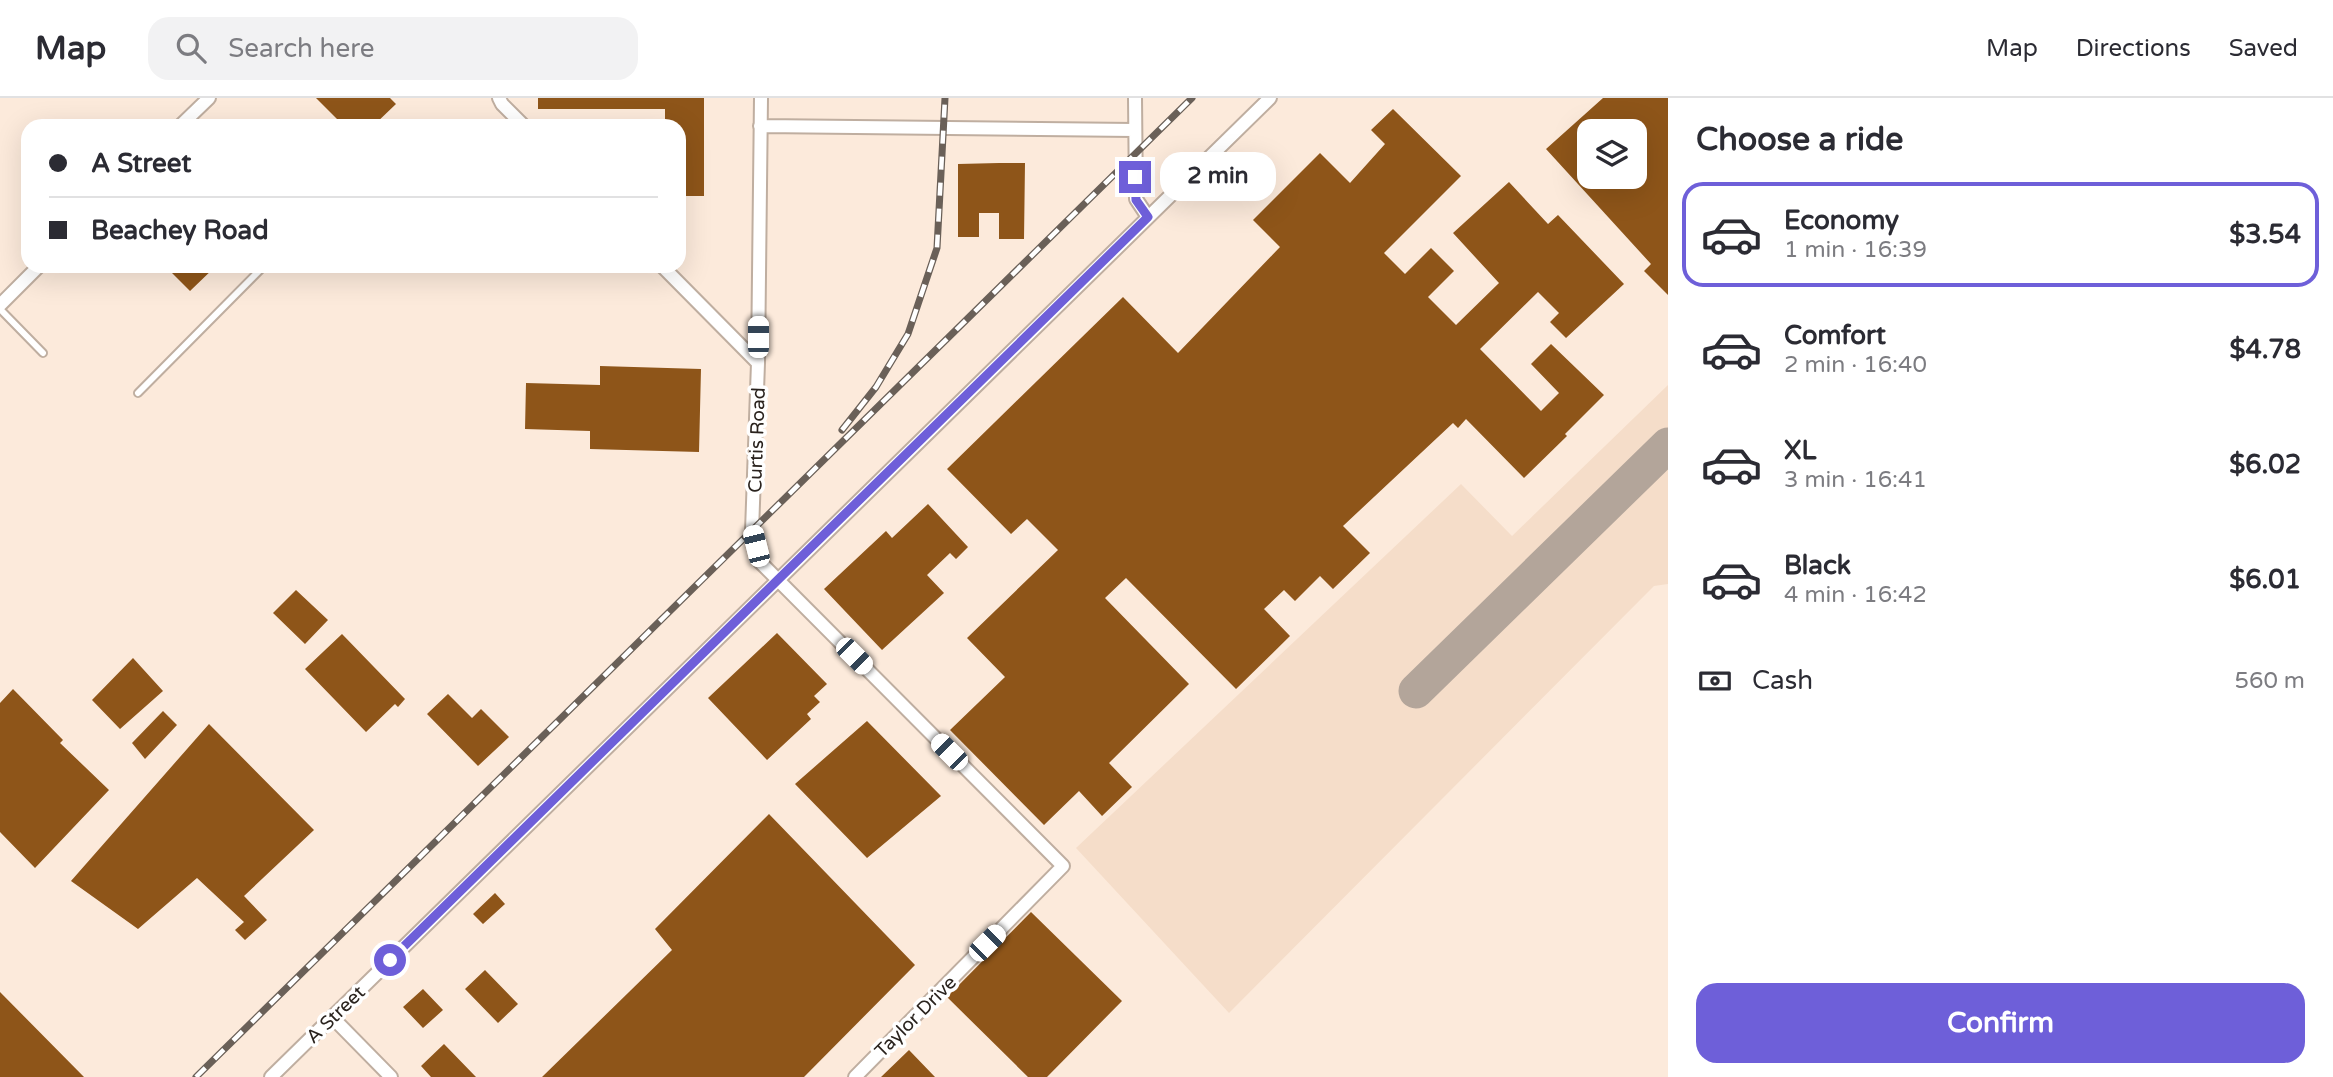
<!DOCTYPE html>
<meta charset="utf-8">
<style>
body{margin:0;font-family:"Varela Round",sans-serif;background:#f2f2f3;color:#2b2b33;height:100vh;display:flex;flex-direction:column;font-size:26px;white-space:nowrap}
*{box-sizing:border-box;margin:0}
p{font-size:23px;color:#7c7c81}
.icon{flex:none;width:38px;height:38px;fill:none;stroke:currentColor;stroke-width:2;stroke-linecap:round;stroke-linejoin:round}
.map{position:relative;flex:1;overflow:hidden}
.side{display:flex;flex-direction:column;background:#fff;width:665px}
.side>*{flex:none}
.banner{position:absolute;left:21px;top:21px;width:665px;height:154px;border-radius:21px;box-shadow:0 7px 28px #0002;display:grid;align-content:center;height:154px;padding:0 28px;background:#fff}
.tools{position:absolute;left:1577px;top:21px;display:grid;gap:14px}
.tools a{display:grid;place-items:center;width:70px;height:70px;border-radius:14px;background:#fff;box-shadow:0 7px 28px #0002;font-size:35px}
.end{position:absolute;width:32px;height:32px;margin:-16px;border:9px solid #6e5fd9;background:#fff;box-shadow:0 0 0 4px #fff}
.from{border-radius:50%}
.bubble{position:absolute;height:49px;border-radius:21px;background:#fff;box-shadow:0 7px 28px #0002;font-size:23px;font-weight:700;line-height:49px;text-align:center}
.car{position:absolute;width:21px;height:42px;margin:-21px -10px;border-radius:9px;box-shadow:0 0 5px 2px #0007;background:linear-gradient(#fff 24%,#345 0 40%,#fff 0 76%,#345 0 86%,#fff 0)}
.banner b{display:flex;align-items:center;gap:24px;height:66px;font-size:26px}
.banner b+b{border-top:2px solid #e1e1e2}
.banner i{width:18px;height:18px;background:#2b2b33}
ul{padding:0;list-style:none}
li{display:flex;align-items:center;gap:21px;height:105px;margin:0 14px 10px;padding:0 14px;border:4px solid transparent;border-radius:21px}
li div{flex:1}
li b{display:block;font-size:26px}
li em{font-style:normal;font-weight:700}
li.on{border-color:#6e5fd9}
li>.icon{width:63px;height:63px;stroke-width:1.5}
h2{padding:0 28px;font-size:32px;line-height:84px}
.pay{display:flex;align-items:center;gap:18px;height:77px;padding:0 28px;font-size:26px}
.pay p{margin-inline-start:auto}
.action{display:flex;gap:14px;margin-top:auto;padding:14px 28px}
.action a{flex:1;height:80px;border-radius:21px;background:#6e5fd9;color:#fff;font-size:28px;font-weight:700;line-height:80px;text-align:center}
header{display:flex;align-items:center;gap:42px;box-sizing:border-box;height:98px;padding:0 35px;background:#fff;border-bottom:2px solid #e1e1e2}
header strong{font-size:33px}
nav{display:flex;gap:38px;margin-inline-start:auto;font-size:24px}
.search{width:490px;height:63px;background:#f2f2f3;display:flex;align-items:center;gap:18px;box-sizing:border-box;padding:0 24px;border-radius:21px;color:#7c7c81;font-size:26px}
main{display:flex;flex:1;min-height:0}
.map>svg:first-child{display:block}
</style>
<header>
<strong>Map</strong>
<div class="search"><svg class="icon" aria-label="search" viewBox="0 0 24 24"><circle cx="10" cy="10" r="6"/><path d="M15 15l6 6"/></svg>Search here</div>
<nav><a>Map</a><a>Directions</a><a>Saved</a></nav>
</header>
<main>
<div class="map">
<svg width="1668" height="979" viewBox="0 0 1668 979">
<rect width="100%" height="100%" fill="#fceadb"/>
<path fill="#f5ddc9" d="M1668 287V486L1654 488 1229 915 1076 750 1461 386 1512 438Z"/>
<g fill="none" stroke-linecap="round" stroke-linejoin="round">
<path stroke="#b3a59a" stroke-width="35" d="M1416 593 1668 347"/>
</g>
<path fill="#8e5519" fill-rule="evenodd" d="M316 0H390L396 6 373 28H344Z
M538 0H704V98H679V28H665V11H538Z
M1603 0H1668V197L1644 173 1651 166 1546 51ZM1589 33H1634V79H1589Z
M1393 11 1461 78 1384 155 1405 176 1431 150 1454 173 1428 199 1456 227 1499 185 1453 135 1509 84 1548 126 1558 117 1624 186 1566 240 1550 224 1559 215 1538 194 1480 251 1541 313 1559 295 1531 266 1551 246 1604 297 1565 336 1567 338 1524 380 1466 321 1458 330 1453 325 1343 428 1370 455 1333 491 1320 478 1295 503 1284 492 1264 511 1290 538 1236 591 1126 480 1105 500 1189 586 1109 665 1132 689 1102 718 1079 693 1044 727 950 632 1005 579 967 540 1058 452 1027 421 1011 436 947 371 1123 199 1178 255 1280 149 1253 122 1320 55 1350 85 1385 46 1371 32Z
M999 65H1025L1024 141H999V115H979V139H958V66Z
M165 168H216L190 193Z
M600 268 701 271 699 354 590 351V333L525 331 526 285 600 287Z
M928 406 968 449 956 461 950 455 927 477 944 495 882 552 824 491 886 433 892 440Z
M296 492 328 522 305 546 273 515Z
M777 535 827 586 814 598 820 604 807 616 811 621 767 662 708 600Z
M342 536 405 601 398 609 395 606 366 634 305 571Z
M133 560 163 593 120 631 92 602Z
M13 591 63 642 60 645 109 692 35 770 0 734V605Z
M448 596 472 620 481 611 509 639 478 668 427 616Z
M163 613 177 627 145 661 132 645Z
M867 623 941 698 867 760 795 686Z
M209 626 314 732 244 798 267 822 245 842 235 832 244 824 197 780 138 831 71 783Z
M769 716 915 867 804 979H542L672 852 655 831Z
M495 795 505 806 483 826 473 816Z
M1031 814 1122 903 1047 979H1028L947 899Z
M485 872 518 906 498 925 465 891Z
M423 891 443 912 423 930 403 909Z
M0 894 84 979H0Z
M444 946 476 979H431L421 968Z
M909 952 935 979H881Z"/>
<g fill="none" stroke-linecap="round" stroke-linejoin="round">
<defs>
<path id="lane" d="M0 211 43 255
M138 295 264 168"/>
<path id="street" d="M499 0 502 6 524 28
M761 0 758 265 752 433 760 464 1063 768 855 979
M1135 0 1136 101 1148 119
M180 28 209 0
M760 28 1134 32
M662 168 758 265
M0 207 39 168
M332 919 391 979
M271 979 1270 0"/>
</defs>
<use href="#lane" stroke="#bfaea0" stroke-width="10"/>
<use href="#street" stroke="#bfaea0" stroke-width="16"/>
<use href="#lane" stroke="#fff" stroke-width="6"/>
<use href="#street" stroke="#fff" stroke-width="12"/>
<defs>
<path id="rail" d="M842 332 876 289 908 236 937 150 945 0
M196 979 1192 0"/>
</defs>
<use href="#rail" stroke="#6a6058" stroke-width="7"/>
<use href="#rail" stroke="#fff" stroke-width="4.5" stroke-dasharray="13" stroke-linecap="butt"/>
</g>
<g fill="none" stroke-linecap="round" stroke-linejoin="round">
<path stroke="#6e5fd9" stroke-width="9" d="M390 862 1148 119 1136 102 1135 79"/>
</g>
<g text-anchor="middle" stroke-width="7" stroke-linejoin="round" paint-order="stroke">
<g font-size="19" fill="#2a231e" stroke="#fff">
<text transform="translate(756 342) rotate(-88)" y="7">Curtis Road</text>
<text transform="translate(335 916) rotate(-44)" y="7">A Street</text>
<text transform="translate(915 918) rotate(-45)" y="7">Taylor Drive</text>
</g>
</g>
</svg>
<div class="tools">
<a><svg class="icon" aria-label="layers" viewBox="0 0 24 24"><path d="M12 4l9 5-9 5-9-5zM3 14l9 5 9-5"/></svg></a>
</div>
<i class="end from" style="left:390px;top:862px"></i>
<i class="end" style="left:1135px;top:79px"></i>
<div class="bubble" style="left:1160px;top:54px;width:116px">2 min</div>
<i class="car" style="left:758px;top:239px;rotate:0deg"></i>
<i class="car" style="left:756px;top:448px;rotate:346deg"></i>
<i class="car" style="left:854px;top:558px;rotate:135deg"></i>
<i class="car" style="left:949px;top:654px;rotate:315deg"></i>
<i class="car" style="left:987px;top:845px;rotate:45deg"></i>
<div class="banner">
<b><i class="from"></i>A Street</b>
<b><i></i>Beachey Road</b>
</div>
</div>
<section class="side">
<h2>Choose a ride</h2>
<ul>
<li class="on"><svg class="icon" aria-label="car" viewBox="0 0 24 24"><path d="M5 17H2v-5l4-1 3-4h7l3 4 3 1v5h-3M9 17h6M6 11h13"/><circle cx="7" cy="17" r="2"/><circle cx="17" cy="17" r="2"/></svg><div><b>Economy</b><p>1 min · 16:39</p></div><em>$3.54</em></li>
<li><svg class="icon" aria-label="car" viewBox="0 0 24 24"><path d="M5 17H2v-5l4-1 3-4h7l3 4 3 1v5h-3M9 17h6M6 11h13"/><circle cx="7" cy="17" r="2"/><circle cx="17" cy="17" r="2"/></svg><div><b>Comfort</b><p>2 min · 16:40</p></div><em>$4.78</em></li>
<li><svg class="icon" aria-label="car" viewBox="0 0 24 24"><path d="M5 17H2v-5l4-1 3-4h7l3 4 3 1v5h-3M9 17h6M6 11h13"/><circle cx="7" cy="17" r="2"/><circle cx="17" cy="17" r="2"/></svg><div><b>XL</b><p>3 min · 16:41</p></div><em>$6.02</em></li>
<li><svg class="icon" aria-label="car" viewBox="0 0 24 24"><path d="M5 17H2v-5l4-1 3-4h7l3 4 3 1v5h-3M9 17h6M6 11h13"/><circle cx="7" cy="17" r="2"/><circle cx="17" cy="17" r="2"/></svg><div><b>Black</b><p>4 min · 16:42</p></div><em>$6.01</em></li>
</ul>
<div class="pay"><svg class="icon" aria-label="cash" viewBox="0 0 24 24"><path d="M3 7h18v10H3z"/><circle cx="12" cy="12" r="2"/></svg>Cash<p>560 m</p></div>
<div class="action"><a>Confirm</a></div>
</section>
</main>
